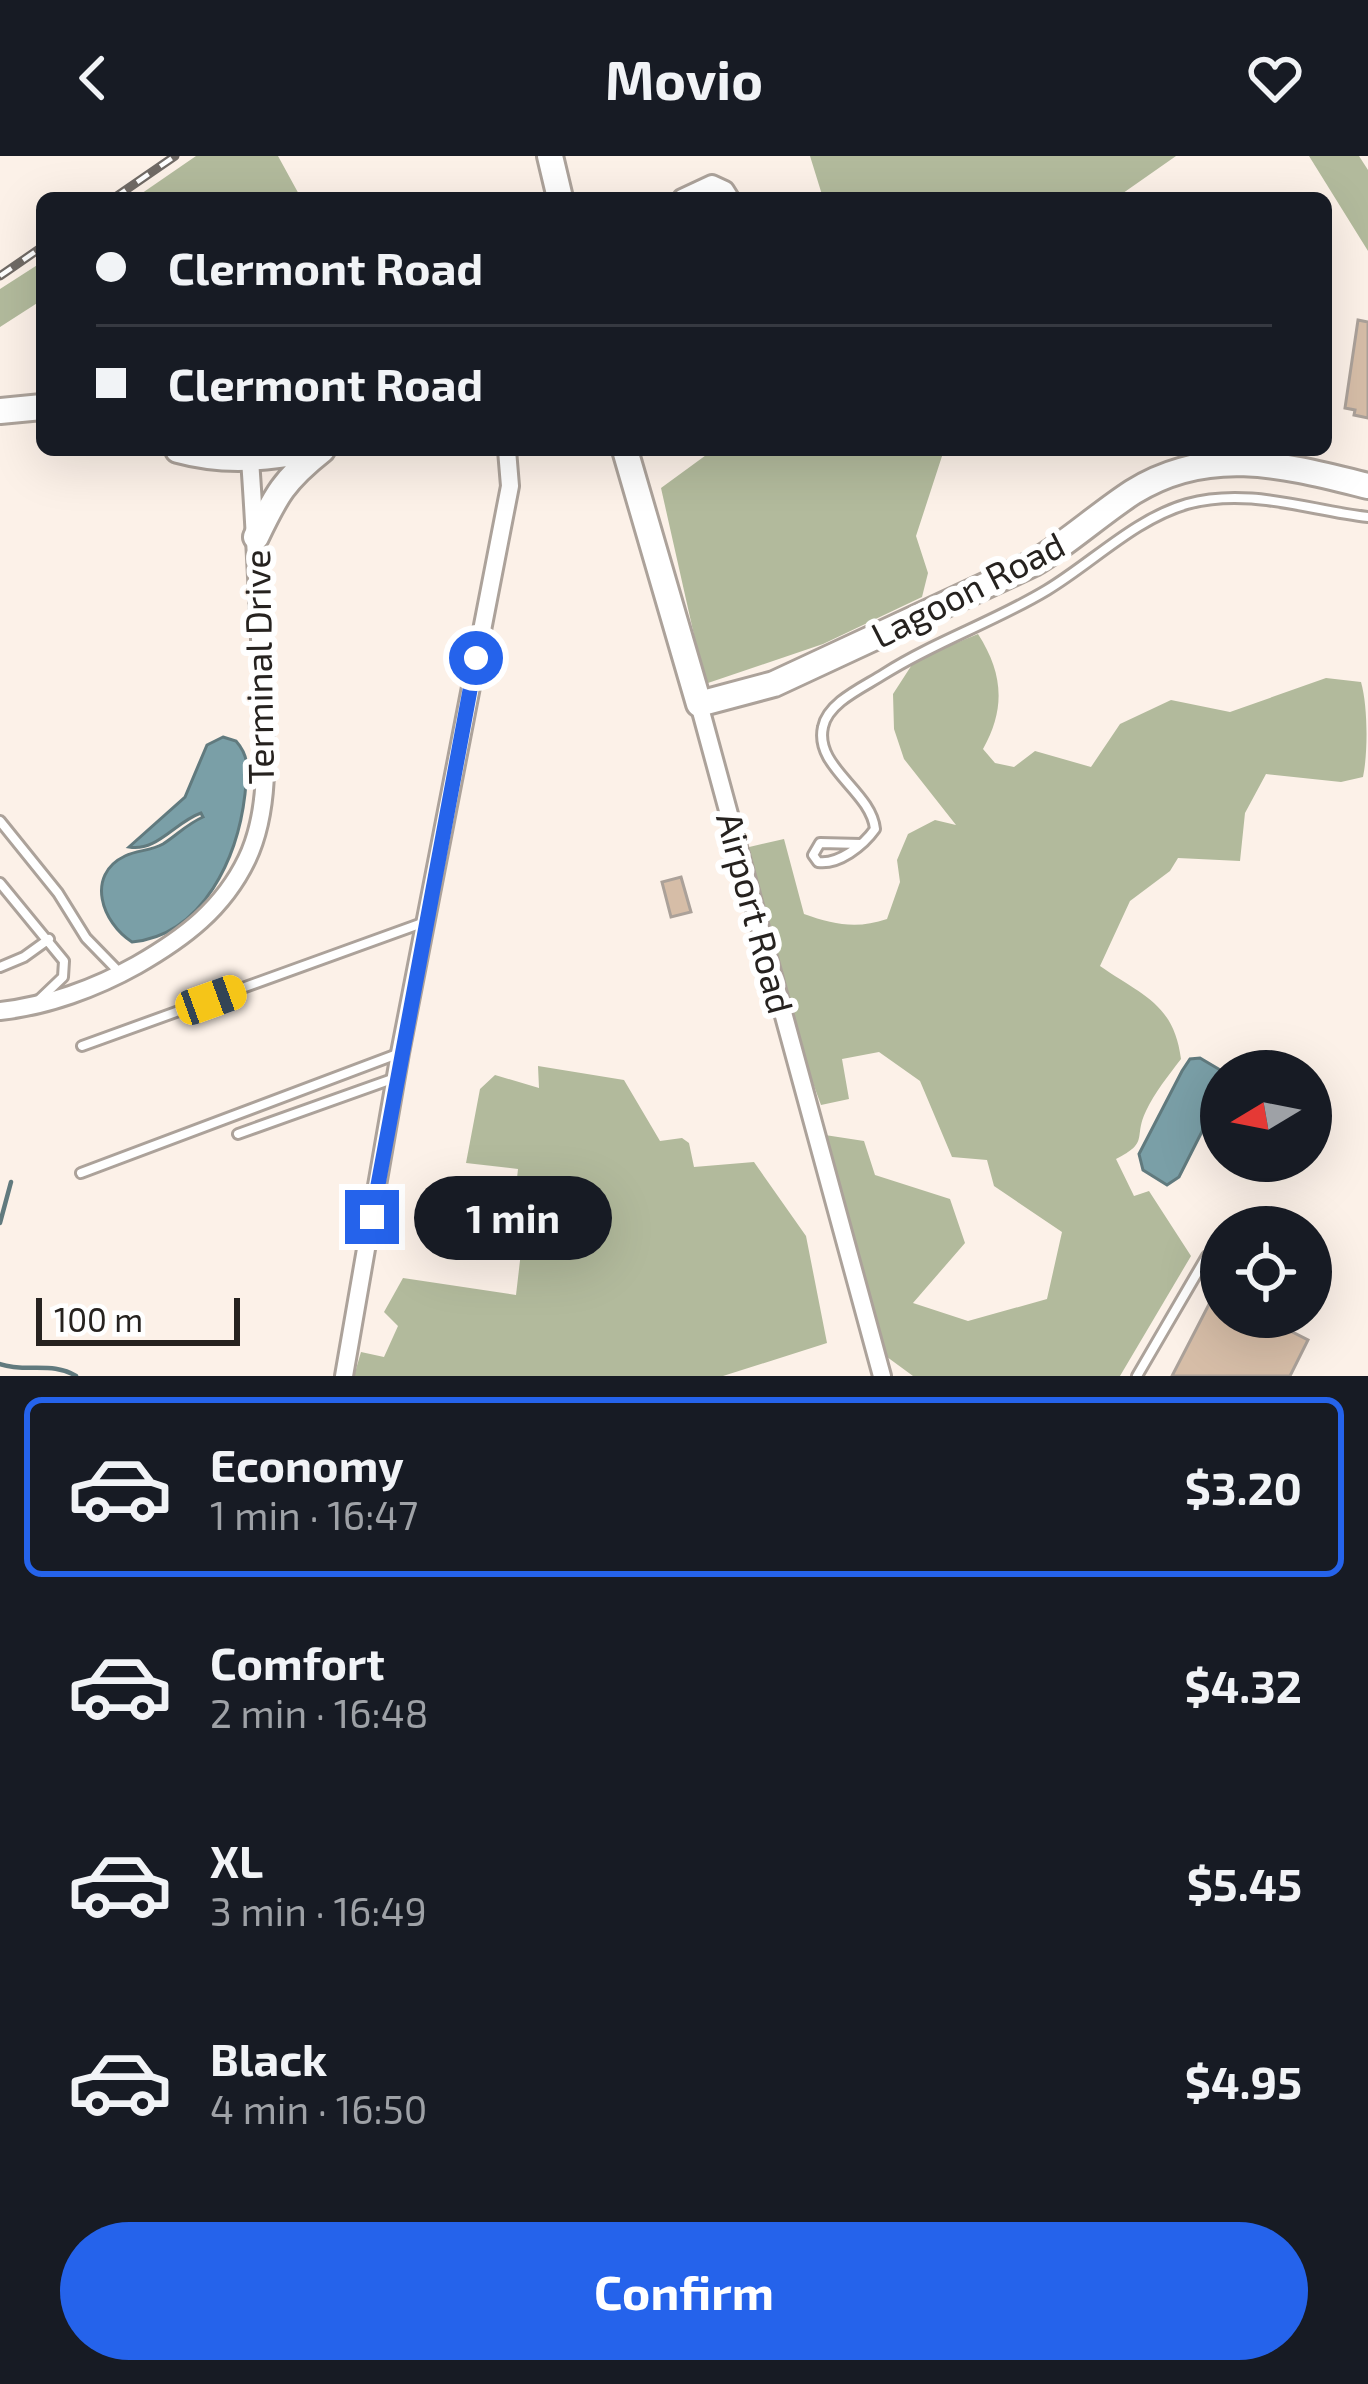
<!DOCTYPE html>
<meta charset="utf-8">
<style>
body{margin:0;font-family:"Exo 2",sans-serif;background:#242831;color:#f1f3f6;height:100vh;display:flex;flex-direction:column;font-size:45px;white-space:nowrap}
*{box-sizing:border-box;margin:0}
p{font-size:39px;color:#9ea1a6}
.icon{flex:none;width:66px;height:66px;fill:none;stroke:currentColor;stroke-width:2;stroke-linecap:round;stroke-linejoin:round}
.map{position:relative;height:1220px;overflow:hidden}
.panel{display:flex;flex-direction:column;background:#171b24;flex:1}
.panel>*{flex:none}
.banner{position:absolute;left:36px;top:36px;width:1296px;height:264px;border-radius:18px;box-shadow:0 12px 48px #0002;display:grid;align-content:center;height:264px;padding:0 60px;background:#171b24}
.needle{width:78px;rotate:260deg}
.buttons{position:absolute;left:1200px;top:894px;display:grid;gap:24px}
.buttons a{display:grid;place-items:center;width:132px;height:132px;border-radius:50%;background:#171b24;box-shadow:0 12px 48px #0002;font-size:60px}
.scale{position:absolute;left:36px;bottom:30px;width:204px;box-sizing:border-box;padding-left:12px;border:6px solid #26221f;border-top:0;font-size:33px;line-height:42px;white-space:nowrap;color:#26221f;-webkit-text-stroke:9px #fff;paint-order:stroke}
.end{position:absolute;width:54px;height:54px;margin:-27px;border:15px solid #2563eb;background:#fff;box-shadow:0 0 0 6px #fff}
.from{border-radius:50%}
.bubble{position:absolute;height:84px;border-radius:42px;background:#171b24;box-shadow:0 12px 48px #0002;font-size:39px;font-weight:700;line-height:84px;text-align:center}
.car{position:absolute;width:36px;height:72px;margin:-36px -18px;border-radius:15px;box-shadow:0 0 9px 3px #0007;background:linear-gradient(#f5c518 24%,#345 0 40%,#f5c518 0 76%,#345 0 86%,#f5c518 0)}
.banner b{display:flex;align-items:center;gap:42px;height:114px;font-size:45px}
.banner b+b{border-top:3px solid #363941}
.banner i{width:30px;height:30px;background:#f1f3f6}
ul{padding:21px 0 0;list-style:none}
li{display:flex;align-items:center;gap:36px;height:180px;margin:0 24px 18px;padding:0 36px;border:6px solid transparent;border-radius:18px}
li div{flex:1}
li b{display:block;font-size:45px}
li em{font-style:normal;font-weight:700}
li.active{border-color:#2563eb}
li>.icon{width:108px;height:108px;stroke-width:1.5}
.primary-button{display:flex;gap:24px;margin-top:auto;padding:24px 60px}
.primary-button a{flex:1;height:138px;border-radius:72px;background:#2563eb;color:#fff;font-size:48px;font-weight:700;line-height:138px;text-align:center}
header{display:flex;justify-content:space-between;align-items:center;height:156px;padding:0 60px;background:#171b24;font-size:54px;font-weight:700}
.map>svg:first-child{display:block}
</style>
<header><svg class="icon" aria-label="back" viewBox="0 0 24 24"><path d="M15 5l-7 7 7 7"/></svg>Movio<svg class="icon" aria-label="heart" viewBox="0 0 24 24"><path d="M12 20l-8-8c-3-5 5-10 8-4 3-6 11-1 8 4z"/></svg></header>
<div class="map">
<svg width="1368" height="1220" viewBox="0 0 1368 1220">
<rect width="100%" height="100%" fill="#fcf1e8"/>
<path fill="#b2ba9c" d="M196 0H278L301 42H135Z
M810 0H1176L1116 42H823Z
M1309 0H1359L1368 14V95Z
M42 106V144L0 171V133Z
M713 294H944L916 380 928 417 922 441 823 488 705 528 661 332Z
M978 478C1003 517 1006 552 983 593L995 607 1014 611 1035 595 1091 611 1120 568 1171 544 1230 556 1326 522 1361 526C1368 550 1368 597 1363 621L1341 626 1266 618 1245 657 1240 705 1178 702 1170 715 1130 745 1100 810C1141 839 1174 847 1181 903 1168 920 1155 936 1146 955 1133 982 1150 986 1116 1003L1134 1040 1149 1035 1191 1100 1120 1220H913L883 1198 825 979 864 985 875 1019 950 1043 965 1087 913 1147 968 1165 1047 1143 1062 1076 994 1030 987 1004 952 1001 920 925 879 896 842 903 849 943 821 949 803 900 745 692 784 683 804 758C834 769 858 773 887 763L900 726 897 704 908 678 935 664 956 669 904 603 894 573 893 538 915 504Z
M538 910 624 924 660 985 682 982 689 987 694 1011 754 1006 806 1080 827 1187 723 1220H354L361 1196 384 1201 398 1170 384 1156 403 1122 516 1139 523 1079 443 1069 447 1053 513 1059 518 1013 466 1007 480 933 495 919 539 932Z"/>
<path fill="#7a9fa7" stroke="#617a7e" stroke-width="3" d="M223 581 236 585C251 602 247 616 245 638 238 700 204 779 132 786 102 767 85 719 125 700 137 694 151 695 163 688 177 679 187 668 203 661L201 657C175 666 157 696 129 691L185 641 207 589Z
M1200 902 1222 915 1221 938 1179 1021 1167 1029 1143 1014 1139 998 1182 915 1190 903Z"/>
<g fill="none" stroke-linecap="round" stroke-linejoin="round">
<path stroke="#617a7e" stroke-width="4.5" d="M0 1067 11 1026
M0 1208C25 1217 53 1205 76 1220"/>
</g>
<path fill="#d6bda7" stroke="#aba199" stroke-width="3" d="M1358 164 1368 166V262L1354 259 1355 254 1345 252Z
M681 721 691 756 671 761 662 726Z
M1221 1125V1161H1263L1308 1184 1290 1220H1172Z"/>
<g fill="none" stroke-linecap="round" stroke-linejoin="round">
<defs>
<path id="lane" d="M0 665 58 737 86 782 121 818
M861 688 820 687 813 699 818 706C838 709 863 690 875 673 871 635 814 611 823 571 828 546 864 531 884 518 936 485 994 466 1047 434 1092 407 1135 363 1187 348 1248 331 1307 354 1368 361
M0 727 64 805 63 821 40 843
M0 811 24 801 49 783
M82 890 425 766
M238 978 395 922
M81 1017 400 897
M1137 1220 1207 1100"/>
<path id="street" d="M682 42 712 28 725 34 730 42
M699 548 882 1220
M0 855C47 850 96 832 137 809 184 782 223 753 247 703 275 644 263 568 261 505 258 438 255 371 250 304
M344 1220 400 897 510 330 507 294"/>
<path id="secondary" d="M550 0 560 42
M0 255 42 251
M178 294C225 307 266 302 313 294
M625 294 699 548 774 528 1034 407C1069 386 1099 358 1133 336 1210 288 1287 310 1368 330
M256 381C276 339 284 324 322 294"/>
</defs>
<use href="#lane" stroke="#aca29a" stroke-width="14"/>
<use href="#street" stroke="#aca29a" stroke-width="22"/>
<use href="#secondary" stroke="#aca29a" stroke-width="30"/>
<use href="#lane" stroke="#fff" stroke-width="8"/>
<use href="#street" stroke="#fff" stroke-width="16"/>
<use href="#secondary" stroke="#fff" stroke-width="24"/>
<defs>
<path id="rail" d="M114 42 175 0
M0 120 42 91"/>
</defs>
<use href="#rail" stroke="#706a65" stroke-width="9"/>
<use href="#rail" stroke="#fff" stroke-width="4.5" stroke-dasharray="14" stroke-linecap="butt"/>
</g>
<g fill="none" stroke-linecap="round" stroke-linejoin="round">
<path stroke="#2563eb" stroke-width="15" d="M372 1061 476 502"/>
</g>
<g text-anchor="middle" stroke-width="12" stroke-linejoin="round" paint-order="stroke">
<g font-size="36" fill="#26221f" stroke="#fff">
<text transform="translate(968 434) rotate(-27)" y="13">Lagoon Road</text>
<text transform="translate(259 511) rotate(-91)" y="13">Terminal Drive</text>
<text transform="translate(755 757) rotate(75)" y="13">Airport Road</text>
</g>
</g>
</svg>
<div class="buttons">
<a><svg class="needle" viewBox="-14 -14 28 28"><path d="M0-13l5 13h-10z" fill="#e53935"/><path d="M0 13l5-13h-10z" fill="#9ea1a6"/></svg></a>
<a><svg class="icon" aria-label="locate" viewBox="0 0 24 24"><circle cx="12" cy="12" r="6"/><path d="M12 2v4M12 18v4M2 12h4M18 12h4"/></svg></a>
</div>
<div class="scale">100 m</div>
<i class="end from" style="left:476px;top:502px"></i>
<i class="end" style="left:372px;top:1061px"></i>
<div class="bubble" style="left:414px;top:1020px;width:198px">1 min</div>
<i class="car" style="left:211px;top:844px;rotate:70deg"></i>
<div class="banner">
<b><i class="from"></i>Clermont Road</b>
<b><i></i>Clermont Road</b>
</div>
</div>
<section class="panel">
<ul>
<li class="active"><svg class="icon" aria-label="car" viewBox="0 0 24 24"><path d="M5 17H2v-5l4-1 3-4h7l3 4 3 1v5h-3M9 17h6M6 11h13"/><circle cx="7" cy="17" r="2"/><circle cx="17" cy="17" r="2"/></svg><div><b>Economy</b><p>1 min · 16:47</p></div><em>$3.20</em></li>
<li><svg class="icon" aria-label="car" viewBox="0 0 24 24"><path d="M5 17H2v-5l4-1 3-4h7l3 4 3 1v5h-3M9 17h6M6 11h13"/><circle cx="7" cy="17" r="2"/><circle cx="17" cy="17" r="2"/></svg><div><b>Comfort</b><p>2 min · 16:48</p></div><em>$4.32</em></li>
<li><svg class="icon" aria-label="car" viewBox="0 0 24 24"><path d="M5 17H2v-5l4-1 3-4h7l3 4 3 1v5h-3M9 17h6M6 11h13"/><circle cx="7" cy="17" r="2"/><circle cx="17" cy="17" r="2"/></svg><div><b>XL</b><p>3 min · 16:49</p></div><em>$5.45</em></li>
<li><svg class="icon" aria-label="car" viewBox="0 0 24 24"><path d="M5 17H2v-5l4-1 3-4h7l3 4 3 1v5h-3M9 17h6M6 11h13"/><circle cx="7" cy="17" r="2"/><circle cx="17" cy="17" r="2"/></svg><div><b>Black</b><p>4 min · 16:50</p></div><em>$4.95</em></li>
</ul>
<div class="primary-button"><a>Confirm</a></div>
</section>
